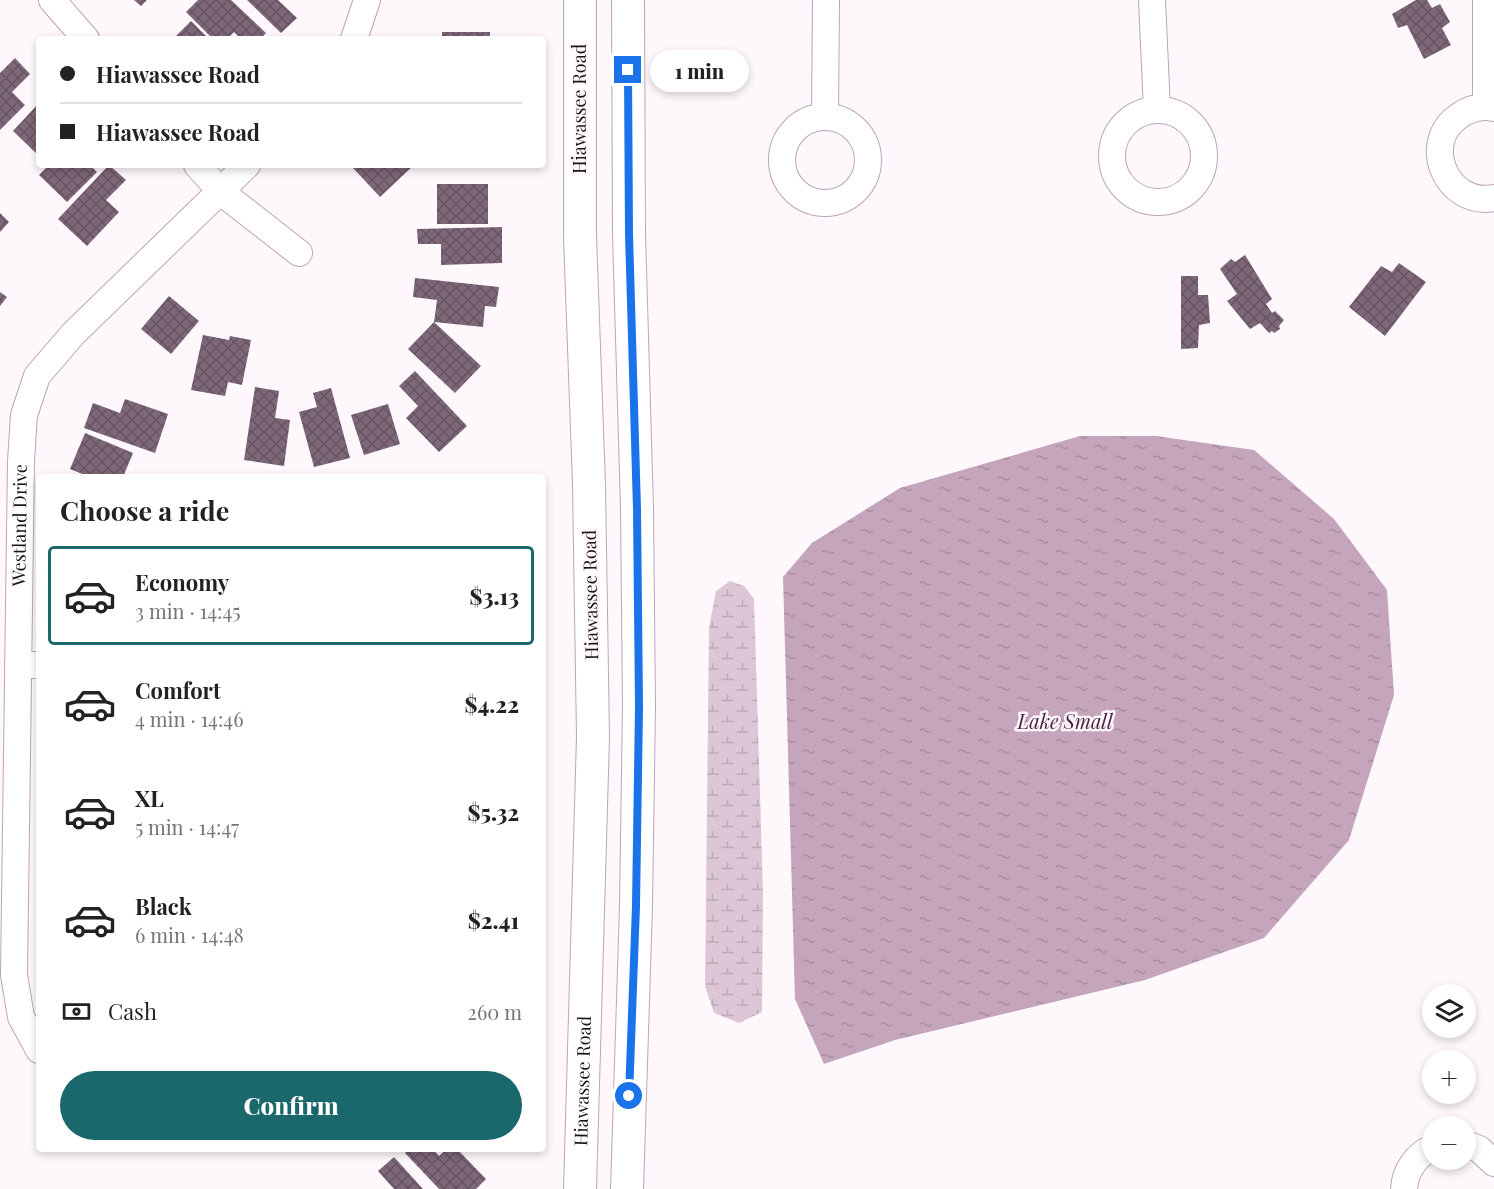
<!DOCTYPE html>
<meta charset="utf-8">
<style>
body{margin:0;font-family:"Playfair Display",serif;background:#f2f2f2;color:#222;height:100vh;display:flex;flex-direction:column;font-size:22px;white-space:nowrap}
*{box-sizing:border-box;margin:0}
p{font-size:20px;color:#767676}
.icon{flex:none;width:33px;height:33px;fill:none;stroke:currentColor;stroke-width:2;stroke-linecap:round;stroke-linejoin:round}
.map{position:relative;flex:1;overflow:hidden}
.details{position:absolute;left:36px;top:474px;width:510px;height:678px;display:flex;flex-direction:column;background:#fff;border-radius:6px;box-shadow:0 3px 9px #0003}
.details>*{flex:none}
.top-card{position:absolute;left:36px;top:36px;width:510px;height:132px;border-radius:6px;box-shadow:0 3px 9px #0003;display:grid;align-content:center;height:132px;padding:0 24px;background:#fff}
.controls{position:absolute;left:1422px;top:984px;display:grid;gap:12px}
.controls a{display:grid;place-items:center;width:54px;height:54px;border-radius:50%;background:#fff;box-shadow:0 3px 9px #0003;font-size:30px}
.end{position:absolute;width:27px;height:27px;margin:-14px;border:8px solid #1a73e8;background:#fff;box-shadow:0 0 0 3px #fff}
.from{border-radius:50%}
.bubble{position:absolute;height:42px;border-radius:21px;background:#fff;box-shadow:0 3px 9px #0003;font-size:20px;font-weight:800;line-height:42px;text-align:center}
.top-card b{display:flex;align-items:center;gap:21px;height:57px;font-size:22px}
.top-card b+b{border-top:2px solid #e0e0e0}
.top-card i{width:15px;height:15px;background:#222}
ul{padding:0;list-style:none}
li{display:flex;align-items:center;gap:18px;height:99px;margin:0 12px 9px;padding:0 12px;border:3px solid transparent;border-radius:6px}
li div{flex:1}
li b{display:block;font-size:22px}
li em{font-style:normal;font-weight:800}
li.active{border-color:#1a686b}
li>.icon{width:54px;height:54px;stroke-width:1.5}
h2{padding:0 24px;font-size:27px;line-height:72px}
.pay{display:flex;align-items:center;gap:15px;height:66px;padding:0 24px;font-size:22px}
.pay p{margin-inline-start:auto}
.primary-button{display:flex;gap:12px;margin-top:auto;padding:12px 24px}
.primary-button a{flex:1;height:69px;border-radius:36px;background:#1a686b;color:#fff;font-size:24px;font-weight:800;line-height:69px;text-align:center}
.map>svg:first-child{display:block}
</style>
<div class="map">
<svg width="1494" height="1189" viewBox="0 0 1494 1189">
<defs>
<pattern id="wetland-marsh" width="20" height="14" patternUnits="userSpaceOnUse" patternTransform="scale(1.5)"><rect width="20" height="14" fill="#ddc7d6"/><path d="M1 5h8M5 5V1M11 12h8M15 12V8" fill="none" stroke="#bdaab7"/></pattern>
<pattern id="water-ripples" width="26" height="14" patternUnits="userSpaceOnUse" patternTransform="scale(1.5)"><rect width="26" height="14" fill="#c4a5bb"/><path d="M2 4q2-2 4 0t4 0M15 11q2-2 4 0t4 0" fill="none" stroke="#a88da0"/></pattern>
<pattern id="building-cross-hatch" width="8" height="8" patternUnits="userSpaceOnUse" patternTransform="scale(1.5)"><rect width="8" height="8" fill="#7e6778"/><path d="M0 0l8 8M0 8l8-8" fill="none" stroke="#675462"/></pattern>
</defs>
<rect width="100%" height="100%" fill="#fef8fc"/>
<path fill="url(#wetland-marsh)" d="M730 581 744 586 754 599 763 892 762 1012 739 1023 714 1013 705 986 709 628 716 591Z"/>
<path fill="url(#water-ripples)" d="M1080 436H1156L1254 450 1334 519 1387 590 1394 695 1349 840 1264 938 1145 980 895 1040 824 1064 795 999 783 577 812 543 900 488Z"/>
<path fill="url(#building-cross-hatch)" d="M134 0H147L141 6Z
M198 0H231L266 33 260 39H241L234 32 227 39H213L186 12Z
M247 0H278L297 18 281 33Z
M1416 0H1427L1432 8 1440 4 1450 22 1442 28 1451 45 1424 59 1407 25 1398 28 1392 14Z
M191 21 209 39H173Z
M442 32H490V39H442Z
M15 58 30 74 12 92 25 105 0 130V73Z
M39 103V156L13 131Z
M49 165H90L97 172 67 202 39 175Z
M109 165 126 180 106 200 119 212 87 246 58 219Z
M357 165H414L380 197 353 168Z
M437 184H488V224H437Z
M0 213 9 222 0 232Z
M502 227V263L441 265V244H418L417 229Z
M1245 255 1272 299 1266 304 1272 313 1275 311 1284 320 1279 326 1280 329 1274 333 1272 331 1269 333 1260 323 1250 329 1227 301 1237 294 1220 269 1231 259 1235 262Z
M1399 263 1426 282 1385 336 1349 307 1381 266 1392 272Z
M1181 276H1198V295H1208L1210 323 1199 325 1198 348 1181 349Z
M415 278 499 287 496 307 485 306 483 327 434 322 481 366 455 393 408 349 434 322 437 300 413 297Z
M0 292 7 297 0 306Z
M169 296 199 321 171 354 141 329Z
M203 335 229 340 230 336 251 340 242 385 228 382 225 396 191 390Z
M415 371 467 426 439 452 406 418 418 406 399 386Z
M255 387 279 391 275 418 290 420 284 466 244 460Z
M331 388 350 458 314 467 299 412 317 407 313 393Z
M125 399 168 414 155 453 84 428 93 403 120 413Z
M388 404 400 444 364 455 351 415Z
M85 433 133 453 123 477H90L70 469Z
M409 1149H433L439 1156 447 1149H457L486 1179 476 1189H439L405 1153Z
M394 1157 423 1189H394L378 1171Z"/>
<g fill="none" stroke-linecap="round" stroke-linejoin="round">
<defs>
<g id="minor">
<path d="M52 0 86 39"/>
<path d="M1152 0 1157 110"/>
<path d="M354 39 367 0"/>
<path d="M1486 106V0"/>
<path d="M1494 108C1481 105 1470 108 1459 116 1419 143 1447 207 1494 198"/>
<circle cx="1158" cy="156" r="46"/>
<path d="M825 116 826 0"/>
<circle cx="825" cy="160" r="43"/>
<path d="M197 165 221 192 299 253"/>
<path d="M18 665H39"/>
<path id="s1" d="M39 1050 21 1017 14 975 21 461 24 415 37 376 73 334 247 165"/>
<path d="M1466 1144 1479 1149 1494 1163"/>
<path d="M1404 1189C1405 1171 1416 1155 1432 1148"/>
</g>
<g id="tertiary">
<path id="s2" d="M580 1189 593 737 589 485 580 236V0"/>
<path d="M627 1189 636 906 639 707 637 509 629 234 628 0"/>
</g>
</defs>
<use href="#minor" stroke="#bda5b6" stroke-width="28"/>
<use href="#tertiary" stroke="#bda5b6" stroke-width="34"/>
<use href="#minor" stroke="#fff" stroke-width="26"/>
<use href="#tertiary" stroke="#fff" stroke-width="32"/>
</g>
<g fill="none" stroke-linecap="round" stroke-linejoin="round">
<path stroke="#1a73e8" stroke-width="8" d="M628 70 629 234 637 509 639 707 636 906 629 1096"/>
</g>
<g text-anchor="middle" stroke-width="5" stroke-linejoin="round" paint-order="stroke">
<g font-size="18" fill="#1d141b" stroke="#fef8fc">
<text transform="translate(580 109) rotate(-90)" y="6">Hiawassee Road</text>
<text dy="6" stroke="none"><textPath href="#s1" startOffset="530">Westland Drive</textPath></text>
<text transform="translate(591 595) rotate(-91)" y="6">Hiawassee Road</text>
<text dy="6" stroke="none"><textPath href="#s2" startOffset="108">Hiawassee Road</textPath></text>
</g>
<g font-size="20" font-style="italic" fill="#4c2443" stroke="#fef8fc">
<text x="1065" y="729">Lake Small</text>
</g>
</g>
</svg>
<div class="controls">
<a><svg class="icon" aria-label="layers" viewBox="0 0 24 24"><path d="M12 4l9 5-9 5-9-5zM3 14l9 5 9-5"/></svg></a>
<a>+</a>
<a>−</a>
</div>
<i class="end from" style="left:629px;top:1096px"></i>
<i class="end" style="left:628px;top:70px"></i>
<div class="bubble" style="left:650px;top:50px;width:99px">1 min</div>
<div class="top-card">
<b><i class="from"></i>Hiawassee Road</b>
<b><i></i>Hiawassee Road</b>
</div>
<section class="details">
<h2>Choose a ride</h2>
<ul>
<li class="active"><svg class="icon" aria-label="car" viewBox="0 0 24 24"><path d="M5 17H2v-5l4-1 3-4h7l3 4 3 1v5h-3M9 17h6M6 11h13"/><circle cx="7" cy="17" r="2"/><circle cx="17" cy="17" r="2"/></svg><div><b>Economy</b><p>3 min · 14:45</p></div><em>$3.13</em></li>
<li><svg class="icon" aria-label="car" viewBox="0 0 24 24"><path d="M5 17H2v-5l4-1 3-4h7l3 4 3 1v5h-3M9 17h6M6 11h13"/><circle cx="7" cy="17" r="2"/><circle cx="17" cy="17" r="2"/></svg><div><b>Comfort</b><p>4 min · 14:46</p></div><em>$4.22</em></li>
<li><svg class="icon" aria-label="car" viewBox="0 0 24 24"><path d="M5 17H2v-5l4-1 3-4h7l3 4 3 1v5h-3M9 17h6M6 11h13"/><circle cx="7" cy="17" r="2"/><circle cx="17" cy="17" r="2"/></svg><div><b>XL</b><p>5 min · 14:47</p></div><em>$5.32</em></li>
<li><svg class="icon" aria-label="car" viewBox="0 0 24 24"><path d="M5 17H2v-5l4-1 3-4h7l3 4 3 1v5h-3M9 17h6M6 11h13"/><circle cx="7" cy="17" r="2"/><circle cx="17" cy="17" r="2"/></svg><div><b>Black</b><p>6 min · 14:48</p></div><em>$2.41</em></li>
</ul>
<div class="pay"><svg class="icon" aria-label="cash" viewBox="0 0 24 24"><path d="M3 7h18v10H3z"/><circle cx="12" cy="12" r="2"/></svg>Cash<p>260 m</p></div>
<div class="primary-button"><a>Confirm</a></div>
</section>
</div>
